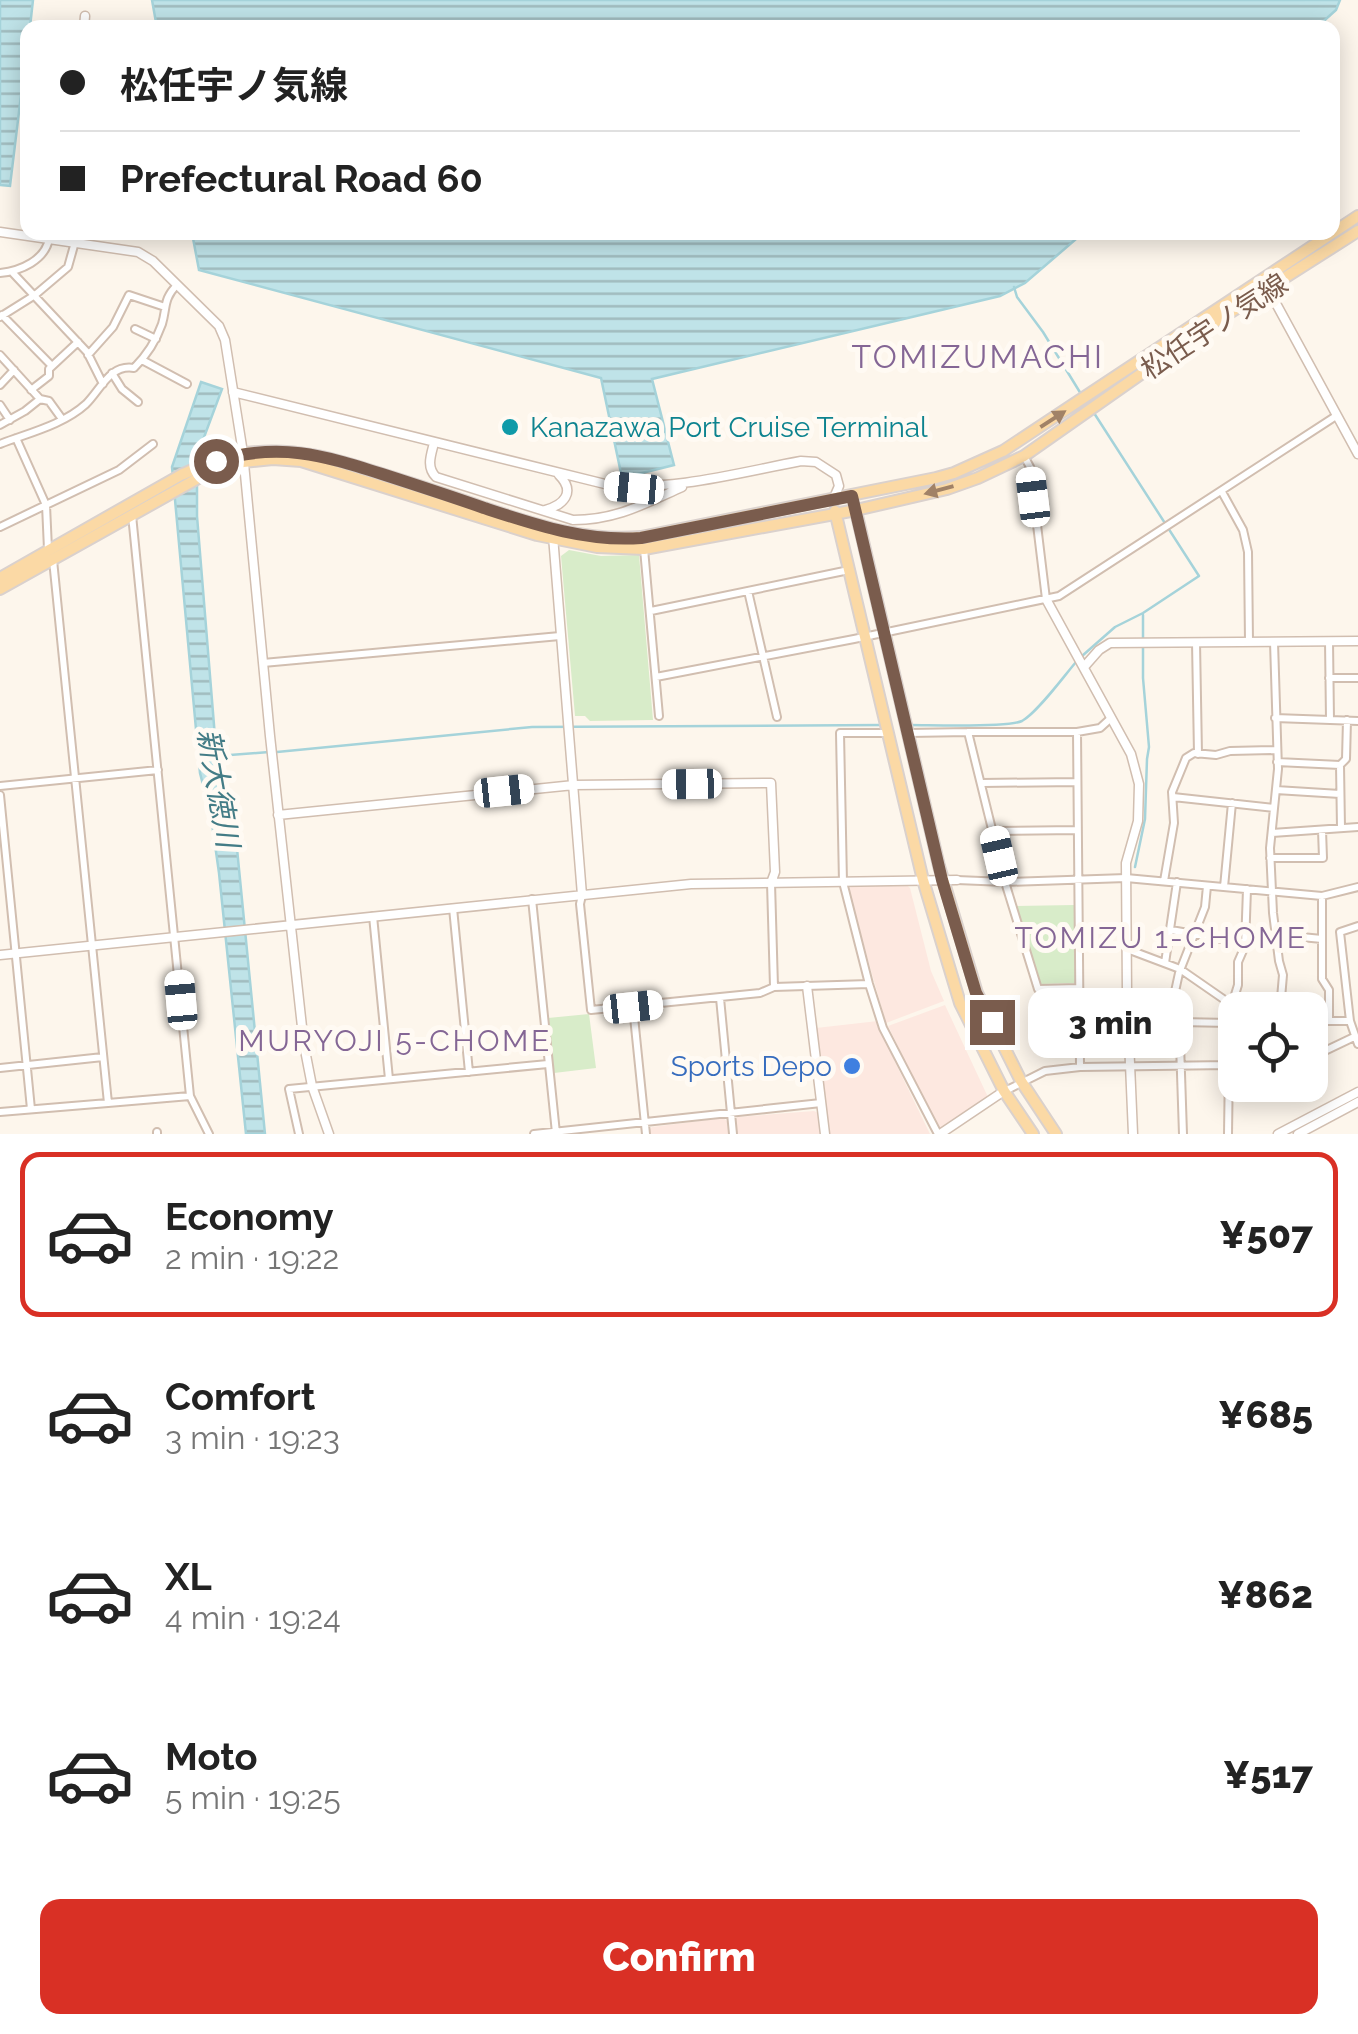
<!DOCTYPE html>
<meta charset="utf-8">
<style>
body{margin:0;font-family:Raleway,"Noto Sans JP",sans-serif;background:#f6f6f6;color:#222;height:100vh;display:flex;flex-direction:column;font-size:38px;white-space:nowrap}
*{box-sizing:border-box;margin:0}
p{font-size:32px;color:#767676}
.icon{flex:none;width:55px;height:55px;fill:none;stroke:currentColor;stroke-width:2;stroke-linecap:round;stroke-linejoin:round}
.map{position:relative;height:1134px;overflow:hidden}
.panel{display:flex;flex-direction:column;background:#fff;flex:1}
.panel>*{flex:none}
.guide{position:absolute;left:20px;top:20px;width:1320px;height:220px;border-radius:20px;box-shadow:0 5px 25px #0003;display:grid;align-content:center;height:220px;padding:0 40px;background:#fff}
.buttons{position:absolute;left:1218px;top:992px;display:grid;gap:20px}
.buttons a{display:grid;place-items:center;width:110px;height:110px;border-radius:20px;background:#fff;box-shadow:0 5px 25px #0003;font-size:50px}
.end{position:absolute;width:45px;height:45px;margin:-22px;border:12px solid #7a5c4d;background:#fff;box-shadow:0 0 0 5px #fff}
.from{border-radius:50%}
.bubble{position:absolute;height:70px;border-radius:20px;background:#fff;box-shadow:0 5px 25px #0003;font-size:32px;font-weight:800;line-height:70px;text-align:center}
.car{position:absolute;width:30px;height:60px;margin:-30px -15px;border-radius:12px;box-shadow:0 0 8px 2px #0007;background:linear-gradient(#fff 24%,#345 0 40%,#fff 0 76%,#345 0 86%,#fff 0)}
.guide b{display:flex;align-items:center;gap:35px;height:95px;font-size:38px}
.guide b+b{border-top:2px solid #e0e0e0}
.guide i{width:25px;height:25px;background:#222}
ul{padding:18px 0 0;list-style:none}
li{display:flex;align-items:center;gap:30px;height:165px;margin:0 20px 15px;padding:0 20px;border:5px solid transparent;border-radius:20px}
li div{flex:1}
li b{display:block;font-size:38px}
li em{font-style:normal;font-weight:800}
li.on{border-color:#d93025}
li>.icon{width:90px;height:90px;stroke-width:1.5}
.button{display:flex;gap:20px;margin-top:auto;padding:20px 40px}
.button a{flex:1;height:115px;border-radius:20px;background:#d93025;color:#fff;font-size:40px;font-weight:800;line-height:115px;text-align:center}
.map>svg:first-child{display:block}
</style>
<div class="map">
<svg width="1358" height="1134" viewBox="0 0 1358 1134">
<defs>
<pattern id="water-rules" width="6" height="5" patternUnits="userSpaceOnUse" patternTransform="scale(2.5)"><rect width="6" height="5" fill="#bfe3e8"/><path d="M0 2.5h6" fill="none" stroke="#a0bbbe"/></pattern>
</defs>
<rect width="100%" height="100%" fill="#fdf6ec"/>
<path fill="#fde8e0" d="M852 885H907L910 888 931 971 944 1001 886 1023 848 890Z
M945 1005 987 1095V1100L943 1130 937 1126 888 1026Z
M878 1021 879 1029 930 1134H829L816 1028Z
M814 1111 818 1113 821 1134H736L735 1122 737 1117Z
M723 1118 727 1121 728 1134H649V1130L652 1127Z"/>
<path fill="#d8ecc9" d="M569 550 601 556 639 555 653 720 590 721 585 716H575L561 556Z
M1074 905 1076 983 1042 984 1039 982 1016 906Z
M589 1014 596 1068 554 1073 548 1018Z"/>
<path fill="url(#water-rules)" stroke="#a5d3da" stroke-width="2.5" d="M0 0H33L30 27 28 28 27 46 10 186 0 185Z
M152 0H1340L1336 10 1316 28H157Z
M192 233V232L1083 233 1025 283 1000 296 652 379 674 465 622 478 601 378 199 270Z
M201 382 222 389 197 456V516L215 737 221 770 234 818 265 1134H246L219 873 211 816 200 773 172 467Z"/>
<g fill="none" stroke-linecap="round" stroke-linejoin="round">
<path stroke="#a5d3da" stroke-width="2.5" d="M1014 287 1017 297 1043 332 1081 394
M1082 656 1115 627 1143 613 1199 576 1094 413
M911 725C932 725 1007 728 1022 721 1037 713 1064 676 1076 662
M277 752 532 727 883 725
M217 756 269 752
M1135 867 1145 819 1147 759 1149 747 1143 678V615"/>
<defs>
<path id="minor" d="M12 272 87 352 103 384
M0 273C21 271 45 260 49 239
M2 315 52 366
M0 317 35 295 68 267 75 242
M135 329 156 339
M0 355 40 399 49 401 62 419
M88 355 113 327 129 295 165 307
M142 360 187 384
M112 373 122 389 138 402
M0 385 14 370
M31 390 49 376V369L78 342
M0 405 10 420
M0 425 25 411 40 399
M16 438 46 505 48 549
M0 444C28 433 63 425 86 404 101 389 110 364 134 368 146 356 156 341 162 324 167 307 163 299 177 285
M1024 456 1030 467 1046 599
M1222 492 1243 530 1248 552 1249 642
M132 515 190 1096 209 1134
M0 527 119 470 153 444
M644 549 659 716
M748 591 777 717
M651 611 849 570
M1329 641 1330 720
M1196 642 1198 754
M1274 642 1278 769 1270 848 1273 913 1279 961 1283 975 1280 1010
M263 663 560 636
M656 677 854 639 1059 596 1336 416
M1329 678H1358
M1275 718 1358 721
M1077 732 1080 1067
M888 733H840L843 882 869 984 883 1028 938 1134
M909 733 968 732
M1277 762 1340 765
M982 783 1077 782
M0 786 158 770
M1276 790 1340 794
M0 795 31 1109
M1173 797 1274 808
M1341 828 1340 765 1346 759 1347 720
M993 831 1077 830
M1272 833 1358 827
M1270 858H1323L1322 830
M957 880 1005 882 1126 878 1322 896 1358 887
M1164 881 1174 823 1172 792 1186 758 1194 753 1216 755 1230 751 1276 750
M771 883 774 987
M1224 887 1232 803
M582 895 580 904 591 1010 760 993 774 987 869 984
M1322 896V979L1329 990V1021
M532 899 556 1133
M453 908 469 1072
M373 916 389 1079
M1358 926 1340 932 1350 1021 1358 1044
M1171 930 1245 943 1291 936 1322 939
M1127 949 1180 969 1232 1005 1244 1010
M1165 963 1177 882
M1079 988 1038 989 1005 882 968 732H1077L1100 728 1111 718
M720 998 733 1134
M633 1007 646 1134
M1310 1021H1350
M1179 1022 1230 1023
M1310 1058 1354 1037
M0 1068 103 1057
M1005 1091 1045 1071 1080 1067 1229 1065 1232 1039 1229 1014 1238 985V962L1245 946 1247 889
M108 1103 190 1096
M0 1112 108 1103 53 560
M157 1132V1134
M299 1134 289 1089 548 1064
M534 1134 821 1103
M1183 1134 1179 1013 1171 1010 1179 973 1205 907 1207 886
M1228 1134 1229 1065H1235"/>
<path id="tertiary" d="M84 28 85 16
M0 232 138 252 153 261 219 326 225 340 243 453 270 736 304 1045 312 1086 329 1134
M1267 287 1358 454
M233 392 609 485C674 491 737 473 801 461L816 462 836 475 839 486 833 500
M434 443C431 455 426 467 436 477L573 520C616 520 644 504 682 487
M545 510C564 505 576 492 559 475
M553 536 582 895
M1046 599 1131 754 1139 784 1138 821 1126 863 1127 994 1133 1134
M1084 667 1099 650 1110 643 1358 641
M278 815 574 785 771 783 775 872 771 883
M0 955 691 884 957 880
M807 986 825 1134
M940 1134 1004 1091
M1278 1134 1358 1092
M1298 1134 1358 1102"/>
<path id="primary" d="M855 507 939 866 977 993 1021 1081 1056 1134
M835 511 923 880 960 1003 1004 1091 1033 1134
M0 578 181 475C201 466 224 455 246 453 296 447 335 459 381 474 416 485 450 496 484 508 536 525 585 542 641 537L936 478 954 473 1003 451 1358 216
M0 589 202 476 243 462 273 459 301 461 537 535 597 547 644 549 856 510 947 489 978 478 1024 456 1212 324 1358 231"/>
</defs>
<use href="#minor" stroke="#d1beb0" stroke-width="10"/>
<use href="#tertiary" stroke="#d1beb0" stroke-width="11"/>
<use href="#primary" stroke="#dad1cd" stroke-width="14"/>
<use href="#minor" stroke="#fff" stroke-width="6"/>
<use href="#tertiary" stroke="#fff" stroke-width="8"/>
<use href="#primary" stroke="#fbd9a5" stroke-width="10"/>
</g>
<defs><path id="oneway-solid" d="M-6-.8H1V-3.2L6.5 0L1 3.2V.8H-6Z" transform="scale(2.5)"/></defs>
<g fill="#a18267">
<use href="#oneway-solid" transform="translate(1053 419) rotate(-33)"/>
<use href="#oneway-solid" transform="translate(939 490) rotate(165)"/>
</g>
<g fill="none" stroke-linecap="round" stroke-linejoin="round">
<path stroke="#7a5c4d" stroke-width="12" d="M216 461C279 442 322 455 382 474 416 485 450 496 484 508 536 525 586 542 641 538L852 496 942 880 976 993 992 1022"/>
</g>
<circle fill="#0f9aa8" stroke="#fffaf3" stroke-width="4" cx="510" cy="427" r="10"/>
<circle fill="#3f7fe0" stroke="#fffaf3" stroke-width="4" cx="852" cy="1066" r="10"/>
<g text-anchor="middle" stroke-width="10" stroke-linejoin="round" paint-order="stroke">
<g font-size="28" fill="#7a5c4d" stroke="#fffaf3">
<text transform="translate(1214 326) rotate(-33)" y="10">松任宇ノ気線</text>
</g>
<g font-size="28" fill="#0d838f" stroke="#fffaf3" text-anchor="start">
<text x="530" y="437">Kanazawa Port Cruise Terminal</text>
</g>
<g font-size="28" fill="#366cbe" stroke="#fffaf3" text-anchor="end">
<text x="832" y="1076">Sports Depo</text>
</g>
<g font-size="30" font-style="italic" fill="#437c86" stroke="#fffaf3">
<text transform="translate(218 788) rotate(80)" y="10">新大徳川</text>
</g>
<g font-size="30" letter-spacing="2.5" fill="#846695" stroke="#fffaf3">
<text x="1161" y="948">TOMIZU 1-CHOME</text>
<text x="395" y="1051">MURYOJI 5-CHOME</text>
</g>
<g font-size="32" letter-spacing="2.5" fill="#846695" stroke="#fffaf3">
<text x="978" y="368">TOMIZUMACHI</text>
</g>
</g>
</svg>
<div class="buttons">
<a><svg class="icon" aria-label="locate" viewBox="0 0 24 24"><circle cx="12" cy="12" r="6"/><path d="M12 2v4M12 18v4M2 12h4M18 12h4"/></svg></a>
</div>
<i class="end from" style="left:216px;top:461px"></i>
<i class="end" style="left:992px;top:1022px"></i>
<div class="bubble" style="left:1028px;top:988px;width:165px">3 min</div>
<i class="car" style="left:634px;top:488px;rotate:275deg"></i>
<i class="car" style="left:1033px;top:497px;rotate:353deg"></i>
<i class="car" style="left:692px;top:784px;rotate:269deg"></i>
<i class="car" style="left:504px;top:791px;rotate:84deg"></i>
<i class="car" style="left:999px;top:856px;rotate:347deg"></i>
<i class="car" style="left:181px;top:1000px;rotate:355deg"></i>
<i class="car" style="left:633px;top:1007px;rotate:84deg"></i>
<div class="guide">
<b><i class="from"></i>松任宇ノ気線</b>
<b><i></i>Prefectural Road 60</b>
</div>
</div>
<section class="panel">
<ul>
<li class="on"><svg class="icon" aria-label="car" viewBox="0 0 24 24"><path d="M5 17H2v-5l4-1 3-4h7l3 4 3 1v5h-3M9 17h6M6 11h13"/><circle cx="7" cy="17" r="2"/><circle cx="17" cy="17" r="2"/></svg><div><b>Economy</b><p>2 min · 19:22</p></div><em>¥507</em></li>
<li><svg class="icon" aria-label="car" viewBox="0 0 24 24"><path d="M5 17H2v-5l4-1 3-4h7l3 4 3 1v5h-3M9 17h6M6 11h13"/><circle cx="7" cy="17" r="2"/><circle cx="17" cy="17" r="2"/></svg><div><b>Comfort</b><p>3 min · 19:23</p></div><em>¥685</em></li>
<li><svg class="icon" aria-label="car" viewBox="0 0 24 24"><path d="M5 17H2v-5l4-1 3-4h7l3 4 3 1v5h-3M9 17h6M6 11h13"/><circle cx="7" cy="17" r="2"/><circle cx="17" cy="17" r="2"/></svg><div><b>XL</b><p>4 min · 19:24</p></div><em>¥862</em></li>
<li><svg class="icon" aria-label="car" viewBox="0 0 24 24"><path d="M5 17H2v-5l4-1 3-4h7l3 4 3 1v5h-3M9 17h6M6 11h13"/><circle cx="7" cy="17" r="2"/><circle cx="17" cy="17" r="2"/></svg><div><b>Moto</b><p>5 min · 19:25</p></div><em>¥517</em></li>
</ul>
<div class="button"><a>Confirm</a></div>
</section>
